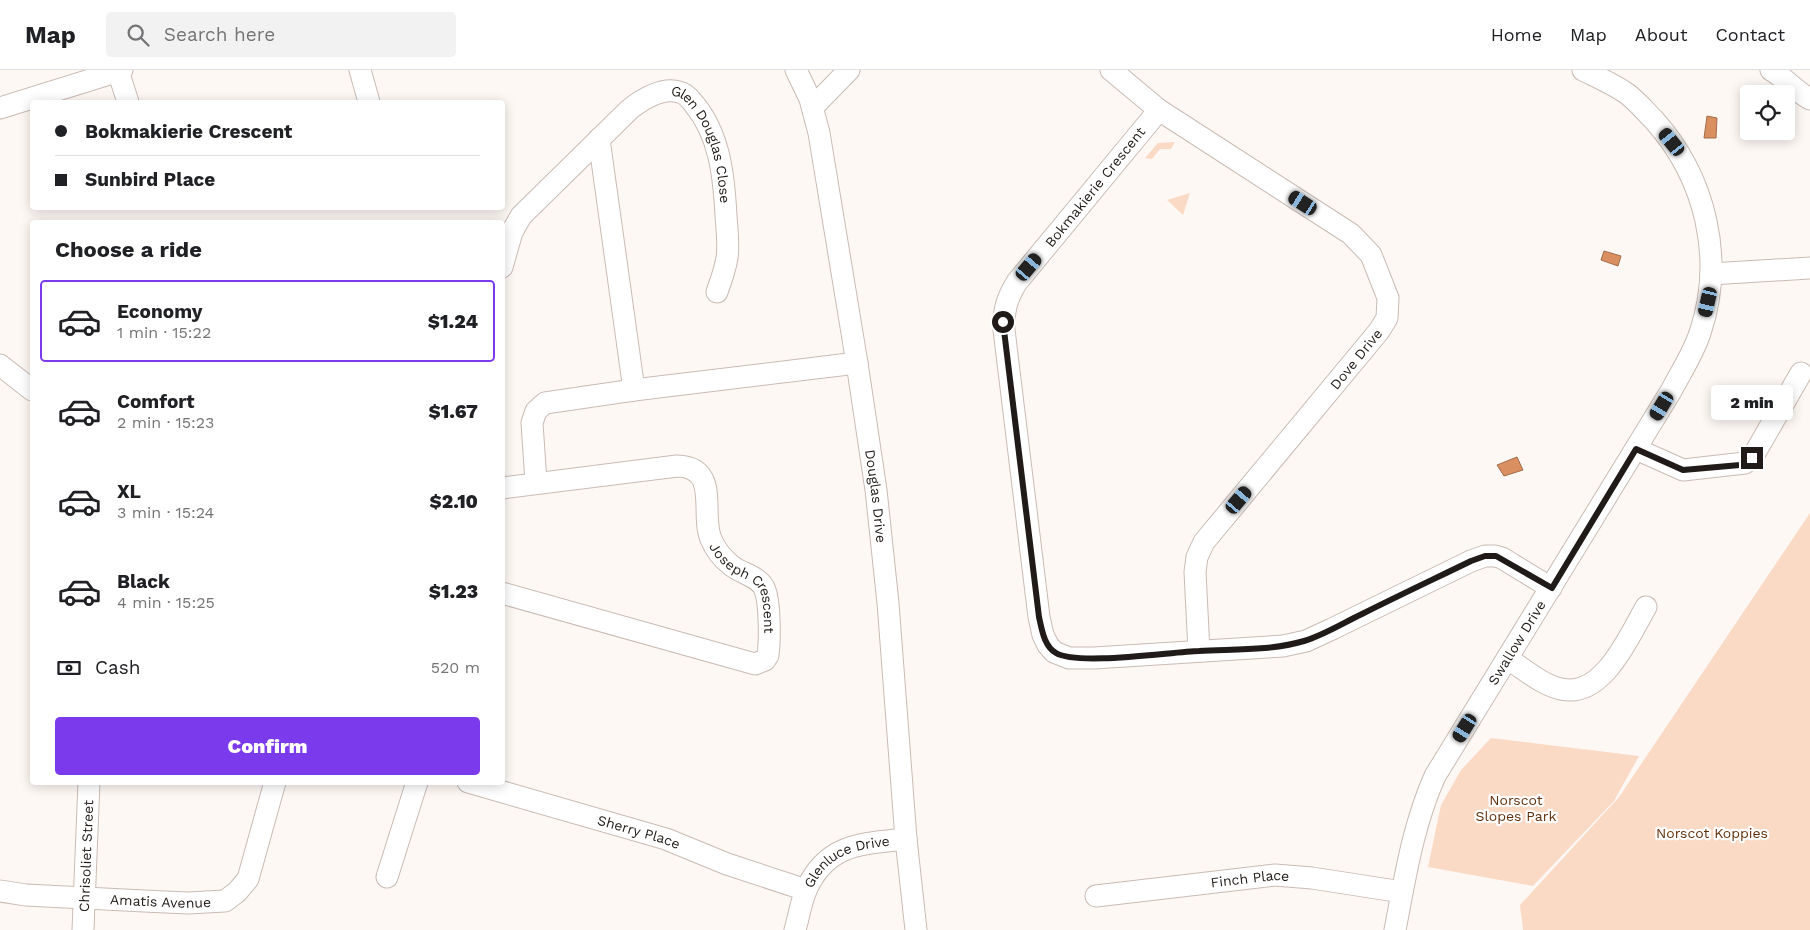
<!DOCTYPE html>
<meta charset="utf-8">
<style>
body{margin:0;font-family:"Work Sans",sans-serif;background:#f2f2f2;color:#202124;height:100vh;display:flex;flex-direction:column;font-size:19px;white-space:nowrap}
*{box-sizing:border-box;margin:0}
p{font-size:16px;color:#757577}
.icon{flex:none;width:28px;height:28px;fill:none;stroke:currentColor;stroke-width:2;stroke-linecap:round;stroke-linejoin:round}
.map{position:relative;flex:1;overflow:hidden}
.panel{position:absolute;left:30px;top:150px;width:475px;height:565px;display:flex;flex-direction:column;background:#fff;border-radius:5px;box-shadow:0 2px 12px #0003}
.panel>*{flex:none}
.guide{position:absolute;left:30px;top:30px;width:475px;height:110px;border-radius:5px;box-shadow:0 2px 12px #0003;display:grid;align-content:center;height:110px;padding:0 25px;background:#fff}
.controls{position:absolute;left:1740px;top:15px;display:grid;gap:10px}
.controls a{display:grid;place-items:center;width:55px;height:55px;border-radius:5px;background:#fff;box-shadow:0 2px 12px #0003;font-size:25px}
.end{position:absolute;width:22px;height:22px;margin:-11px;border:6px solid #201b18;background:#fff;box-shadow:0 0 0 2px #fff}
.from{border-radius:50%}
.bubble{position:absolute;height:35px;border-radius:5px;background:#fff;box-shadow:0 2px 12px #0003;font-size:16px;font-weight:800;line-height:35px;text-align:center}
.car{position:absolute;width:15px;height:30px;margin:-15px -8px;border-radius:6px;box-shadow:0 0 4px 1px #0007;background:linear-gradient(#222 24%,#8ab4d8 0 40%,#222 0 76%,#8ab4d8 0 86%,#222 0)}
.guide b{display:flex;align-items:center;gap:18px;height:48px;font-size:19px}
.guide b+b{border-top:1px solid #e0e0e0}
.guide i{width:12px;height:12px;background:#202124}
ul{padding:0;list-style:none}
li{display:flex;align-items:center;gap:15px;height:82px;margin:0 10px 8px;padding:0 15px;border:2px solid transparent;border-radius:5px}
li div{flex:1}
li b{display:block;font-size:19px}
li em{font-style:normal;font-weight:800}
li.current{border-color:#7c3aed}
li>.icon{width:45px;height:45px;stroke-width:1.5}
h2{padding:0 25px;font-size:22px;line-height:60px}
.pay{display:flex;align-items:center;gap:12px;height:55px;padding:0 25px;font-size:19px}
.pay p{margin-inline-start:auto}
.button{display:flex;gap:10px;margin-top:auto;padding:10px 25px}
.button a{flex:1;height:58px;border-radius:5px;background:#7c3aed;color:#fff;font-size:20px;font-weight:800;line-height:58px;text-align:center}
header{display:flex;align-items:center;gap:30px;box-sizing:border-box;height:70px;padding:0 25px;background:#fff;border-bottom:1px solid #e0e0e0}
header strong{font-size:24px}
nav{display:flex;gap:28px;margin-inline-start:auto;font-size:18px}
.search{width:350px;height:45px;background:#f2f2f2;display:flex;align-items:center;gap:12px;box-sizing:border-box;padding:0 18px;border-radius:5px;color:#757577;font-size:19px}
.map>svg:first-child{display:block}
</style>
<header>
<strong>Map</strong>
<div class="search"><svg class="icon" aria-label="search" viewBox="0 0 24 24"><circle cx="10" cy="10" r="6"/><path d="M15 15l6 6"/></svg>Search here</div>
<nav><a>Home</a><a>Map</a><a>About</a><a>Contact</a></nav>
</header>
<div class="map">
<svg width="1810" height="860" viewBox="0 0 1810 860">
<rect width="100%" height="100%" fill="#fef8f5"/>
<path fill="#fad9c5" d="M1175 72 1171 79H1160L1152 89 1145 88 1158 73Z
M1190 123 1183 145 1167 130Z
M1810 443V860H1523L1520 835 1619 727Z
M1491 668 1639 686 1614 731 1533 816 1428 797 1441 735 1461 700Z"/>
<path fill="#d98f5f" stroke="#a26c4a" d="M1707 46 1717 48 1716 68H1704Z
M1604 181 1621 186 1618 196 1601 190Z
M1517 387 1523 400 1504 406 1497 395Z"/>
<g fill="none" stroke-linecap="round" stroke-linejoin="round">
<defs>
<g id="minor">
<path d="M360 0 369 32"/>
<path id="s1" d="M796 0 810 29 819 63 857 293 876 420 888 533 906 769 916 860"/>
<path d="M1111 0 1159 40 1351 164 1371 185 1388 228 1387 248 1379 261 1204 472 1197 487 1195 502 1199 581"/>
<path d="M1771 0C1785 8 1795 21 1810 29"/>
<path d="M118 1 128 32"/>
<path d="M813 37 849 0"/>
<path d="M0 38 122 0"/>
<path d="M1159 40 1017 212C1007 228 1003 241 1004 260L1039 547 1043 565 1048 575 1054 582 1069 588H1094L1283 576 1306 571 1332 559 1471 491 1485 486H1495L1502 488 1551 518"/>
<path d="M599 69 634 320"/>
<path id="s2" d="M502 197 512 162 521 146 630 39C643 29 662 17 679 22 685 23 690 29 694 34 720 65 724 107 726 146 727 160 729 175 727 188 725 200 721 211 717 222"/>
<path d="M1711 204 1810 198"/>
<path d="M0 295 32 320"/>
<path d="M1636 379 1683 400 1745 393 1752 388 1801 303"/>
<path d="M536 412 532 353 536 341 545 333 634 320 857 293"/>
<path id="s3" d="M502 418 677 396C721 397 700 444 711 469 715 479 723 489 732 496 742 504 760 506 765 520 770 533 770 570 768 585L765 590 755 594 502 523"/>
<path d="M1508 589C1524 599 1542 615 1561 619 1603 629 1629 566 1646 537"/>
<path id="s4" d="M468 712 666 769 727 794 806 820"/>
<path d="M387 807 417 712"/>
<path id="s5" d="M0 821 26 825 144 831 188 833 225 831 237 822 248 809 275 712"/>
<path id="s6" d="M1096 826 1275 805 1312 808 1402 822"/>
<path id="s7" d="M83 860 89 712"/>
<path id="s8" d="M795 860C799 846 801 831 807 818 828 773 862 774 906 769"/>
<path id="s9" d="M1395 860C1405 808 1413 755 1435 706L1671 321C1681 302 1693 284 1700 263 1725 189 1706 108 1654 50 1645 41 1636 30 1626 23 1613 14 1597 7 1583 0"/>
</g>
</defs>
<use href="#minor" stroke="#c9bbb3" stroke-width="23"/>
<use href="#minor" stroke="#fff" stroke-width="21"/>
</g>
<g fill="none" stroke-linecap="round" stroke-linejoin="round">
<path stroke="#201b18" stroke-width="6" d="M1003 252 1039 547C1042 560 1044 576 1056 583 1078 596 1169 582 1199 581 1234 579 1269 581 1304 571 1324 565 1343 553 1362 544 1398 526 1434 509 1471 491L1485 486H1496L1552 518 1636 379 1683 400 1740 395 1745 394 1752 388"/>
</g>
<g text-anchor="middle" stroke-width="4.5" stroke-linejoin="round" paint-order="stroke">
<g font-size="14" fill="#201b18" stroke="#fff">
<text dy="5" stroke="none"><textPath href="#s2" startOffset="320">Glen Douglas Close</textPath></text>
<text transform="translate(1095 117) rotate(-51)" y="5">Bokmakierie Crescent</text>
<text transform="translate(1356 289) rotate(-51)" y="5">Dove Drive</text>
<text dy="5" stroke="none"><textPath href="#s1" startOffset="435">Douglas Drive</textPath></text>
<text dy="5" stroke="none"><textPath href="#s3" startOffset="330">Joseph Crescent</textPath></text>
<text dy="5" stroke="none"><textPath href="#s9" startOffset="316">Swallow Drive</textPath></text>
<text dy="5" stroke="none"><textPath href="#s4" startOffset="178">Sherry Place</textPath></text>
<text dy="5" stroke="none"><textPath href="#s7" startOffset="74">Chrisoliet Street</textPath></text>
<text dy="5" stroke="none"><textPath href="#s8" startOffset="95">Glenluce Drive</textPath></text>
<text dy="5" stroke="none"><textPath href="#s6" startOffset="155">Finch Place</textPath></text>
<text dy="5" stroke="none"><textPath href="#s5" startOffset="161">Amatis Avenue</textPath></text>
</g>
<g font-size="14" fill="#62310c" stroke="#fff">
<text x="1516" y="735">Norscot<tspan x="1516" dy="16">Slopes Park</tspan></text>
<text x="1712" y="768">Norscot Koppies</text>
</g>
</g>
</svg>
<div class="controls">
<a><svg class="icon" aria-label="locate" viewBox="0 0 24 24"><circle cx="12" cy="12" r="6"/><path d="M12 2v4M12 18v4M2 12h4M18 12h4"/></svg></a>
</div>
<i class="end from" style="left:1003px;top:252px"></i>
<i class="end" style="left:1752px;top:388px"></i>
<div class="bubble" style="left:1711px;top:315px;width:82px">2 min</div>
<i class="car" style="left:1672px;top:72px;rotate:321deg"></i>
<i class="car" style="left:1303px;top:133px;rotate:303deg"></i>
<i class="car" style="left:1029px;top:197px;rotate:40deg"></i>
<i class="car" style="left:1708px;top:232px;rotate:193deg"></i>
<i class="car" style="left:1662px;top:336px;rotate:211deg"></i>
<i class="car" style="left:1239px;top:430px;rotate:40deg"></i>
<i class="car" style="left:1465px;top:658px;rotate:212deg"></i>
<div class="guide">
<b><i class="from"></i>Bokmakierie Crescent</b>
<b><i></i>Sunbird Place</b>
</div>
<section class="panel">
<h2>Choose a ride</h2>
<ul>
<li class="current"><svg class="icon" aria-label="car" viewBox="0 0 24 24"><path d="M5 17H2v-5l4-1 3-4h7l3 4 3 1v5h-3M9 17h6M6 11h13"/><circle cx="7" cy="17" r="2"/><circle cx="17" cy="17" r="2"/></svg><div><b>Economy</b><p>1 min · 15:22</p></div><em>$1.24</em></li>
<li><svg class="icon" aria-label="car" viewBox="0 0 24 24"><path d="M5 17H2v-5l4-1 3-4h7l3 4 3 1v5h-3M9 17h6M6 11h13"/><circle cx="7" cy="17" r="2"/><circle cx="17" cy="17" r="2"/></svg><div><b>Comfort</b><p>2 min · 15:23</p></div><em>$1.67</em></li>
<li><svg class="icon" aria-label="car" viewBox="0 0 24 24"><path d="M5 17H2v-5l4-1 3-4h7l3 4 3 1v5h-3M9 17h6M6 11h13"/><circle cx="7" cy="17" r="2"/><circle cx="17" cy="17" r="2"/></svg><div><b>XL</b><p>3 min · 15:24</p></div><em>$2.10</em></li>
<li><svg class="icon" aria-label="car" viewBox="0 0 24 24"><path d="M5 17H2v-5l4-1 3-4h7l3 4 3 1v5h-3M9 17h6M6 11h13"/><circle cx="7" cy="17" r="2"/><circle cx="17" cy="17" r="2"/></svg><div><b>Black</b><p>4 min · 15:25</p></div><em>$1.23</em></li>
</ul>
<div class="pay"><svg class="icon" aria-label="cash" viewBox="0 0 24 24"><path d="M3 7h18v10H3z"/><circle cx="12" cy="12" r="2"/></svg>Cash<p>520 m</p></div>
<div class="button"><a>Confirm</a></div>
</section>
</div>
